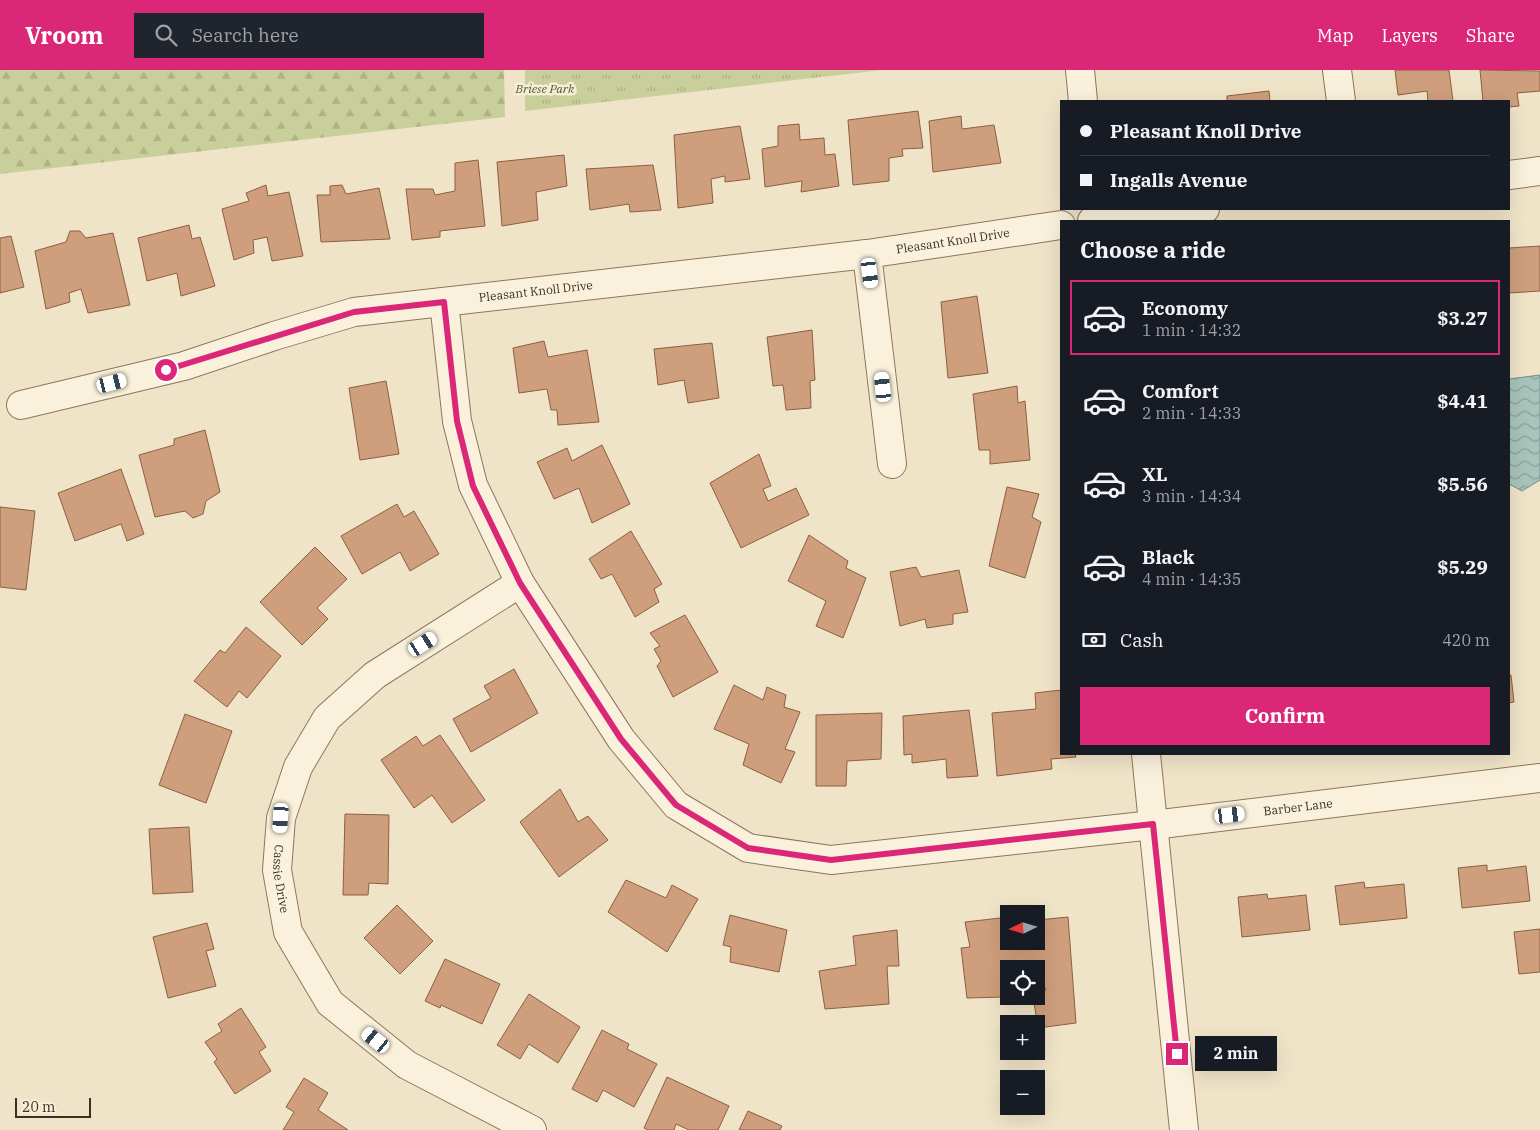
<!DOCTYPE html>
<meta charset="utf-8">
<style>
body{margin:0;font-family:"IBM Plex Serif",serif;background:#20242c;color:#f1f3f6;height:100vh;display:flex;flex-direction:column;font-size:19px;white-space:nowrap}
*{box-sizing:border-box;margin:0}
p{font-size:16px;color:#9ea1a6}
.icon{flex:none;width:28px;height:28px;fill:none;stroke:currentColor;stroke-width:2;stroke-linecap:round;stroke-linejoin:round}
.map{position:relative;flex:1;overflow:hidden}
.drawer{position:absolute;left:1060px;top:150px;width:450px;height:535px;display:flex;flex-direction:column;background:#171b24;border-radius:0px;box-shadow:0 5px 20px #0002}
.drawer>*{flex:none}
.top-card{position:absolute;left:1060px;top:30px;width:450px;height:110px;border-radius:0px;box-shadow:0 5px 20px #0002;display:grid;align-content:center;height:110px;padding:0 20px;background:#171b24}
.needle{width:32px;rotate:265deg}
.buttons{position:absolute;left:1000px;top:835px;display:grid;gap:10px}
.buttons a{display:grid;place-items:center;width:45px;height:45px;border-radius:0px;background:#171b24;box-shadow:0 5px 20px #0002;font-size:25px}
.scale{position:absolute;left:15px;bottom:12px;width:76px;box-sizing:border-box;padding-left:5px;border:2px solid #3d2e20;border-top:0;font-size:14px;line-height:18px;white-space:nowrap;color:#3d2e20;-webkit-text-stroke:4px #f7eed8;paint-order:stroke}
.end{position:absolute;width:22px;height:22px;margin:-11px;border:6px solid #db2777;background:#fff;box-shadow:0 0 0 2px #fff}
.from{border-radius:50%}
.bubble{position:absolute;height:35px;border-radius:0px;background:#171b24;box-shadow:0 5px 20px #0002;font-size:16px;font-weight:700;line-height:35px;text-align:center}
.car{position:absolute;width:15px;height:30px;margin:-15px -8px;border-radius:6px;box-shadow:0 0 4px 1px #0007;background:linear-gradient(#fff 24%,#345 0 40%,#fff 0 76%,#345 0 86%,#fff 0)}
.top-card b{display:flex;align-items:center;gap:18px;height:48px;font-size:19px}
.top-card b+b{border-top:1px solid #363941}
.top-card i{width:12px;height:12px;background:#f1f3f6}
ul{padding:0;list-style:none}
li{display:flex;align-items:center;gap:15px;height:75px;margin:0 10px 8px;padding:0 10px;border:2px solid transparent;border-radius:0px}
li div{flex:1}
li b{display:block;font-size:19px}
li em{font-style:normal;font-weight:700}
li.active{border-color:#db2777}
li>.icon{width:45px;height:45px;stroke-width:1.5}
h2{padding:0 20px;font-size:22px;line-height:60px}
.pay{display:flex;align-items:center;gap:12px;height:55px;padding:0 20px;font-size:19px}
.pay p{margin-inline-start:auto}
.button{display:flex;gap:10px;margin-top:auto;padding:10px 20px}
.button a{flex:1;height:58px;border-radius:0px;background:#db2777;color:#fff;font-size:20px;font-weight:700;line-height:58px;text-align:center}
header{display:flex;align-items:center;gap:30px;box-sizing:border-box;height:70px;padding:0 25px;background:#db2777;color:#fff}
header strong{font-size:24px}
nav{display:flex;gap:28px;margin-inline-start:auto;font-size:18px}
.search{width:350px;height:45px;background:#20242c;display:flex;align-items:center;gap:12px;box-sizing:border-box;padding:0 18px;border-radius:0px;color:#9ea1a6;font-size:19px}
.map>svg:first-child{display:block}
</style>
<header>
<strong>Vroom</strong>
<div class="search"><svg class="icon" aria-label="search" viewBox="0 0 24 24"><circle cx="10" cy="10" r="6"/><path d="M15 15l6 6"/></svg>Search here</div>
<nav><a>Map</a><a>Layers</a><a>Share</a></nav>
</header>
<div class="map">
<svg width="1540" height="1060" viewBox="0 0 1540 1060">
<defs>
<pattern id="forest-firs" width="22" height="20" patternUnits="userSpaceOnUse" patternTransform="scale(1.25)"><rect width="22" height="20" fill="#c9cf9b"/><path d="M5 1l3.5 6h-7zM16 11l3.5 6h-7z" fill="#aeb285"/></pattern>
<pattern id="park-tufts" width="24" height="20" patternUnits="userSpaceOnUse" patternTransform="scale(1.25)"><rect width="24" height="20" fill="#c9cf9b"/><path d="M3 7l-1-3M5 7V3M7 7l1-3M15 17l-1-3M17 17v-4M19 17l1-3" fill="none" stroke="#aeb285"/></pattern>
<pattern id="water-waves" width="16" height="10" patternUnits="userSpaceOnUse" patternTransform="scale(1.25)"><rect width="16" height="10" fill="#a9c4bc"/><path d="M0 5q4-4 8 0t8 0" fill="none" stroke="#8ba098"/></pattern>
</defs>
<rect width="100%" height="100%" fill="#f0e4c8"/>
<path fill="url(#forest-firs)" d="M0 0H504L505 47 0 104Z"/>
<path fill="url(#park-tufts)" d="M525 0H883L525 41Z"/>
<path fill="url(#water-waves)" stroke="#6f938a" d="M1540 305V410L1522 421 1509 414V309Z"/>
<path fill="#cf9f7d" stroke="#8d5f41" d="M1395 0H1449L1453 31H1428L1427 21 1398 25Z
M1480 0 1540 1V21L1517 23 1519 36 1509 37V31H1483Z
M1269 21 1270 31H1227V26Z
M918 41 923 78 902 79 903 86 889 88V111L853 115 848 50Z
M961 46 962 59 994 55 1001 93 933 102 929 51Z
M799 54 800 70 824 68 825 85 835 84 839 116 801 122 802 111 765 117 762 79 778 76V56Z
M740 56 750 109 725 112V106L711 109 713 133 678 138 674 65Z
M564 85 567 116 536 122 538 150 502 156 497 92Z
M478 90 485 156 440 161V167L412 170 406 119H433L435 125 455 121V93Z
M653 95 661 140 630 142 629 134 590 140 586 99Z
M266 115 268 126 289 122 303 186 272 191 267 167 253 170 254 183 234 190 222 139 249 131 246 123Z
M342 115 346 124 379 118 390 169 321 172 317 125H330V116Z
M189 155 192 169 200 167 215 216 181 226 177 203 147 211 138 168Z
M70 161H80L86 168 113 163 130 235 88 243 81 219 69 223 70 232 46 239 35 181 66 172Z
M11 166 24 217 0 223V168Z
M1540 176V221L1509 223V178Z
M977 226 988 303 948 308 941 232Z
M812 260 815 310 810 311 811 338 786 340 783 315 773 316 767 267Z
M544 271 548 287 587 280 599 352 558 355 557 340H551L547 319 519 323 513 278Z
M712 273 719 328 688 333 684 310 658 315 654 279Z
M386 311 399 384 360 390 349 318Z
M1017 316 1018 333 1025 331 1030 390 990 394V380H979L973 324Z
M205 360 220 422 206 431 203 444 193 448 185 441 155 447 139 385 174 375V369Z
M602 375 630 434 592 453 579 418 554 429 537 392 567 378 572 391Z
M759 384 771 416 763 419 768 431 796 418 809 445 741 478 710 413Z
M121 399 144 464 127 471 121 454 75 471 58 423Z
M1007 417 1039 424 1032 447 1041 452 1025 508 989 496Z
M397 434 404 447 414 441 439 484 410 501 400 482 362 504 341 466Z
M0 437 35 441 26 520 0 517Z
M631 461 662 514 654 519 659 532 635 547 612 504 601 509 589 489Z
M809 465 848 491 846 498 866 508 843 568 816 556 826 531 788 511Z
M315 477 347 509 317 538 328 549 302 575 260 532Z
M916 497 921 507 959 500 968 542 953 544V554L927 558 925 549 900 556 890 502Z
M685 545 718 602 673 627 657 596 661 591 654 579 660 576 650 563Z
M246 557 281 586 247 628 239 621 227 637 194 611 220 580 225 583Z
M514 599 538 643 471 682 453 649 491 628 484 616Z
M1509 605H1511L1514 632 1509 633Z
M734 615 763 630 767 617 786 625 784 637 800 642 785 679 795 682 781 713 743 695 749 674 714 659Z
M1061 620V684H1075L1076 687 1051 689 1052 699 997 706 992 643 1036 639 1035 623Z
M969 640 978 706 947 708 946 689 912 693V684L904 685 903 646Z
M882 643 881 689 847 691 846 716H816V645Z
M185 644 232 661 206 733 159 715Z
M440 665 485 730 452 753 432 725 414 738 381 690 416 666 423 676Z
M560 719 578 752 588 746 608 770 559 807 520 752Z
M345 744 389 745 388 814 369 813 368 825H343Z
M189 757 193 822 153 824 149 759Z
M1487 795V801L1526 796 1530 831 1462 838 1458 798Z
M626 810 666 828 672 815 698 829 667 882 608 842Z
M1364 812 1365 818 1404 814 1407 848 1340 855 1335 816Z
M1267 824 1268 829 1306 825 1310 860 1242 867 1238 827Z
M397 835 433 871 400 904 364 868Z
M1036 844 1038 850 1068 847 1076 953 1038 958 1033 926H1036V922L1046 920 1042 911H1036V899H1009V916L1002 917 1003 927 967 928 961 878 970 877 965 852 1009 847V871H1036Z
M730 845 787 860 779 902 730 892 731 877 723 875Z
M207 853 214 879 206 881 216 916 168 928 153 867Z
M1540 859V902L1519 904 1514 862Z
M897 860 899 896H887L889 934 825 939 819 901 856 895 853 866Z
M445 889 500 914 482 954 441 935 440 938 425 931Z
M529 924 580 957 558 993 529 974 520 989 497 975Z
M241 938 266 977 259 982 271 1001 235 1024 214 992 217 989 205 972 222 961 218 954Z
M602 960 629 974 627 979 657 994 634 1037 603 1020 597 1032 572 1019Z
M667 1007 729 1036 718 1060H689L676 1054 674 1060H648L644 1058Z
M304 1008 328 1023 318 1040 348 1060H283L294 1042 286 1037Z
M748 1041 782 1056 780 1060H739Z"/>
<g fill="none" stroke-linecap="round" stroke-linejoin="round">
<defs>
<g id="minor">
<path d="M1080 0 1083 31"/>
<path d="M1337 0 1341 31"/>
<path d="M1509 105 1540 101"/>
<path d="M1092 151 1205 139"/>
<path d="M867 184 892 394"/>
<path id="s1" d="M444 232 457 351 473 415 520 513 621 669 676 735 748 778 831 790 1153 755 1540 708"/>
<path id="s2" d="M21 335 184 296 274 266 354 242 867 184 1061 155"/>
<path id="s3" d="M520 513 375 605 327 648 298 697 281 748 277 800 288 862 330 933 407 995 532 1060"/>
<path d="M1146 684 1184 1060"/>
</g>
</defs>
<use href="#minor" stroke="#8d765c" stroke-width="30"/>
<use href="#minor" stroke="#faf1dc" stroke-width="28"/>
</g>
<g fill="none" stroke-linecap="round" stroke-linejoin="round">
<path stroke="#db2777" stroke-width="6" d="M166 300 354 242 444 232 457 351 473 416 520 513 621 669 676 735 748 778 831 790 1153 754 1177 984"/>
</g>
<g text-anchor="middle" stroke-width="5" stroke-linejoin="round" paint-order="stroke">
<g font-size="12" font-style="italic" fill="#4d5a26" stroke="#f7eed8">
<text x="545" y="23">Briese Park</text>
</g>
<g font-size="12" fill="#3d2e20" stroke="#f7eed8">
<text dy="4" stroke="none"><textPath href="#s2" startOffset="949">Pleasant Knoll Drive</textPath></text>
<text dy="4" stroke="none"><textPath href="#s2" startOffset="529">Pleasant Knoll Drive</textPath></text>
<text dy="4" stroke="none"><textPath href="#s1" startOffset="1204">Barber Lane</textPath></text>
<text dy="4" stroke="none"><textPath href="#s3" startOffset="408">Cassie Drive</textPath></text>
</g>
</g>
</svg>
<div class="buttons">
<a><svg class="needle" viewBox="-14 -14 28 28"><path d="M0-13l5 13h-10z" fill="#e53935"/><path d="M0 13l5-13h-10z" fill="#9ea1a6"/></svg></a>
<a><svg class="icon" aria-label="locate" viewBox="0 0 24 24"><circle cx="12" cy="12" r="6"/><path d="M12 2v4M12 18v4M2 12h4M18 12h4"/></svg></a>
<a>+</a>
<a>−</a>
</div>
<div class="scale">20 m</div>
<i class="end from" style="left:166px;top:300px"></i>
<i class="end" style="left:1177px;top:984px"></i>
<div class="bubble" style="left:1195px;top:966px;width:82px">2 min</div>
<i class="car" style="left:870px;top:203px;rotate:173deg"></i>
<i class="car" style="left:112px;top:313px;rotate:76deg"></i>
<i class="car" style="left:883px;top:317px;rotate:354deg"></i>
<i class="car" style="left:423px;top:574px;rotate:58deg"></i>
<i class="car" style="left:1230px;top:745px;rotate:83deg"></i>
<i class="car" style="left:281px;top:748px;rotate:184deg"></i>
<i class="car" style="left:376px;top:970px;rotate:309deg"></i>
<div class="top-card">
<b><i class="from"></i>Pleasant Knoll Drive</b>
<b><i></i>Ingalls Avenue</b>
</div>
<section class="drawer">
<h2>Choose a ride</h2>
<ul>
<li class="active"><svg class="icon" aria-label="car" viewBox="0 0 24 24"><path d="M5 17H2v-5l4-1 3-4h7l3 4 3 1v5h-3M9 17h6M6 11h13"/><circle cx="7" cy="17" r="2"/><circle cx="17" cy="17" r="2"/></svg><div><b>Economy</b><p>1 min · 14:32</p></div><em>$3.27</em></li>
<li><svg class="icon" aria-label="car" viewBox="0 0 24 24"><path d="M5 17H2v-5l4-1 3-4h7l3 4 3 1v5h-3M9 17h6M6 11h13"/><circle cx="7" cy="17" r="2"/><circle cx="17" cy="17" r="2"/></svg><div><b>Comfort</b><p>2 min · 14:33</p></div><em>$4.41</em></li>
<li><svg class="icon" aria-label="car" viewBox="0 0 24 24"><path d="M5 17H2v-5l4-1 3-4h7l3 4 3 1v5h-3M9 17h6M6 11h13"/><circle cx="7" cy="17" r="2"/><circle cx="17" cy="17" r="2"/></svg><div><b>XL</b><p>3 min · 14:34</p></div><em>$5.56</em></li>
<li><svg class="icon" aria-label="car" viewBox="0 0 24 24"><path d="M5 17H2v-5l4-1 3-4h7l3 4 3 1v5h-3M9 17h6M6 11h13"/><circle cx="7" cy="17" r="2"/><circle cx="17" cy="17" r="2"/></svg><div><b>Black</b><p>4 min · 14:35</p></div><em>$5.29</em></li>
</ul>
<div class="pay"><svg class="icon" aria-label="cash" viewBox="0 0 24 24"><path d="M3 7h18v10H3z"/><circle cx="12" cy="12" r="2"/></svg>Cash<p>420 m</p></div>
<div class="button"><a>Confirm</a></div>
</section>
</div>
